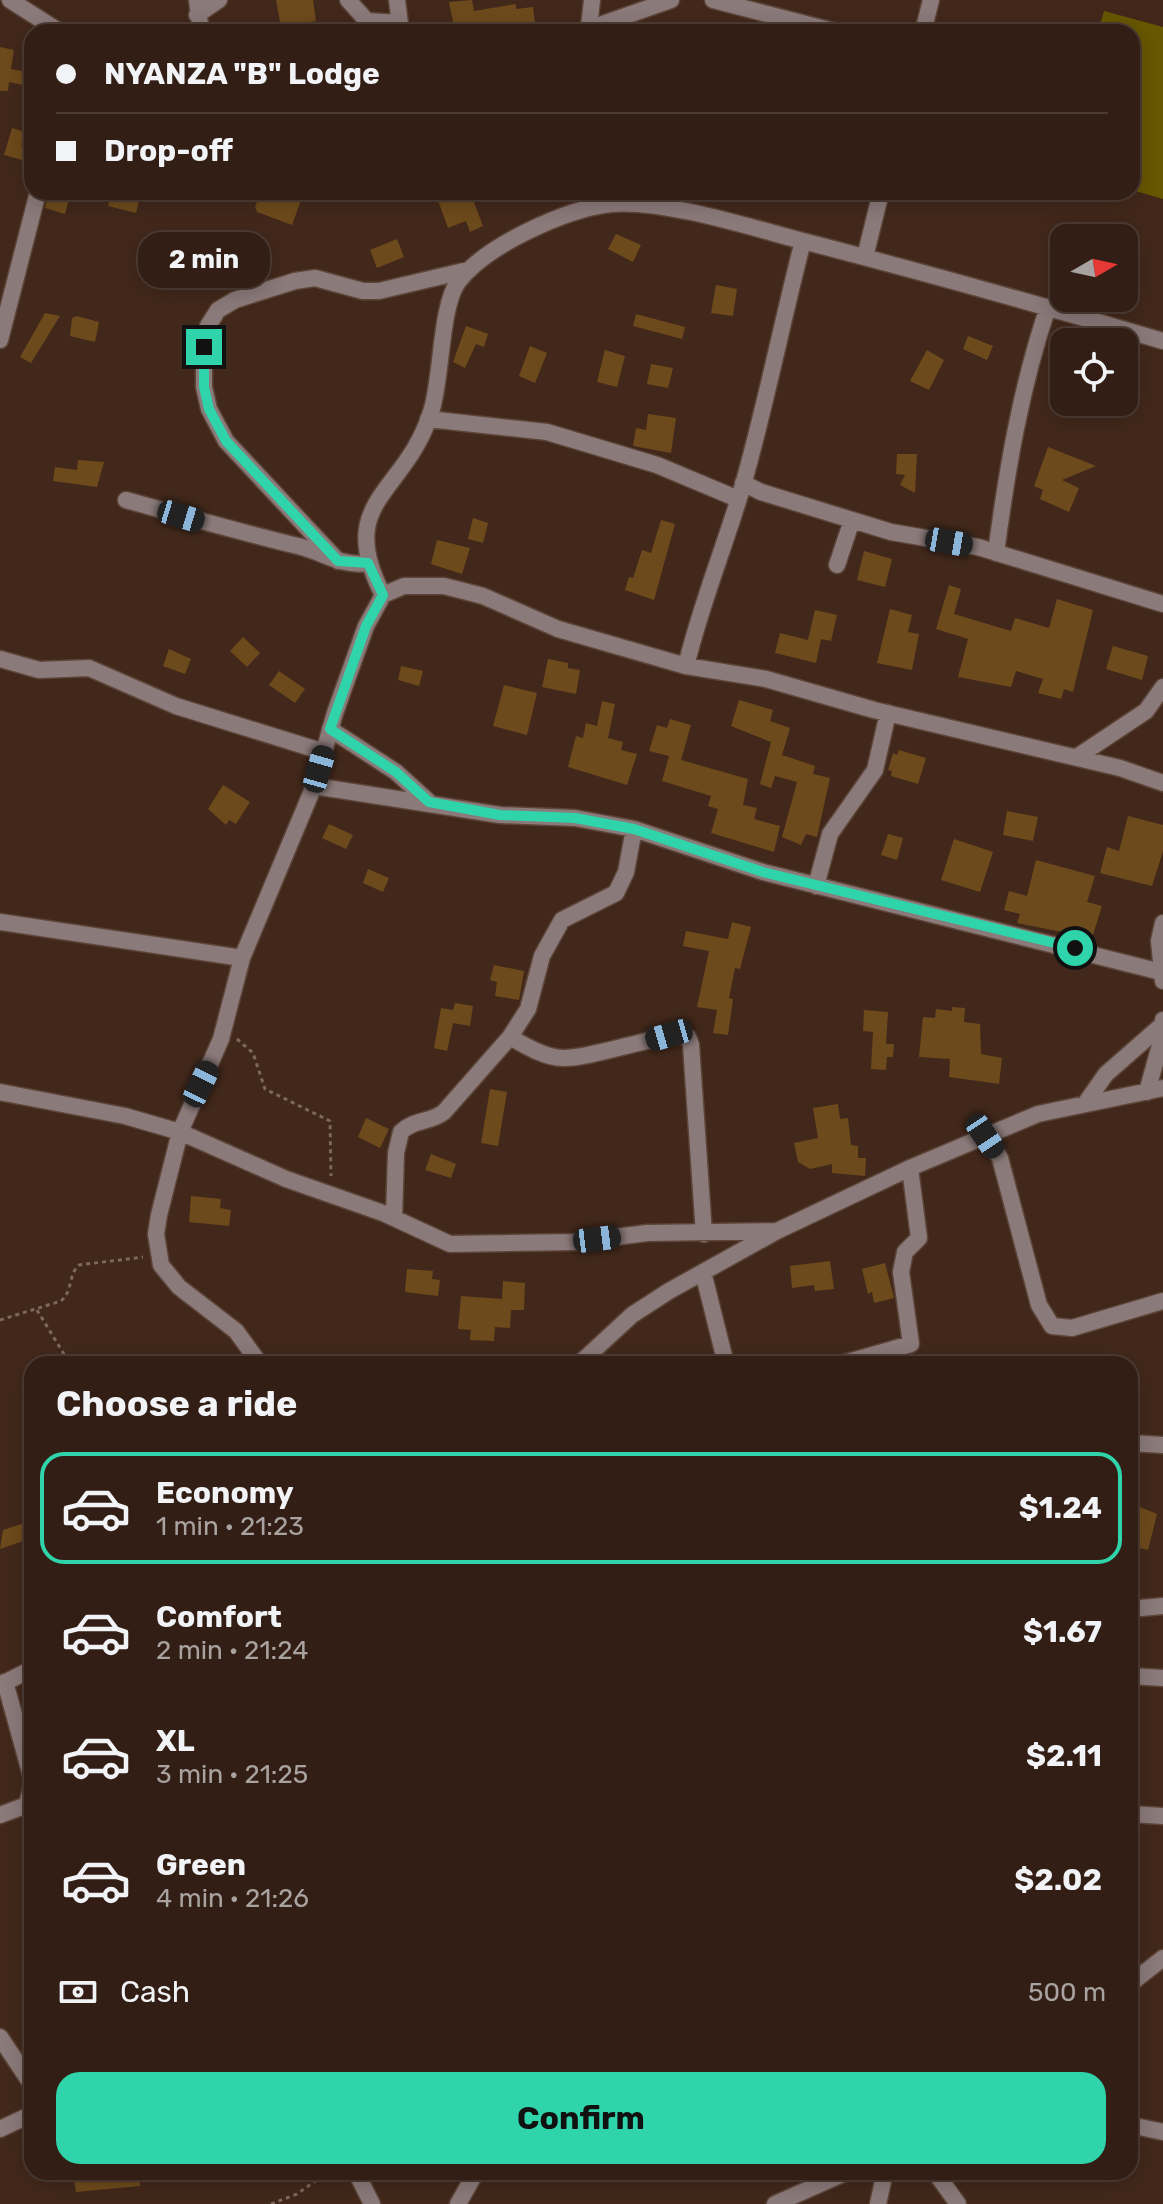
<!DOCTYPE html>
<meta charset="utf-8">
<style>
body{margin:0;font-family:Rubik,sans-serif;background:#3d2b22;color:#f1f3f6;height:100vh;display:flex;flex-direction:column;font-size:30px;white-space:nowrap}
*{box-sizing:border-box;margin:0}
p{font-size:26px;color:#a8a2a0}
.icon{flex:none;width:44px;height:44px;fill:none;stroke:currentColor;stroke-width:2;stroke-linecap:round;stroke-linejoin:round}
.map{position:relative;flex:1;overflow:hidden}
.sheet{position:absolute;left:24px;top:1356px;width:1114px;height:824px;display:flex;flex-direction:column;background:#321e14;border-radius:24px;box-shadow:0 4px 20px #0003,0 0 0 2px #4d3c34}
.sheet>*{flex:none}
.hud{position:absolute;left:24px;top:24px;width:1116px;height:176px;border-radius:24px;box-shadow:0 4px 20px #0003,0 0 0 2px #4d3c34;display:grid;align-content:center;height:176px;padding:0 32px;background:#321e14}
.needle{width:52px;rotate:81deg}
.tools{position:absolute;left:1050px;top:224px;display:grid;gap:16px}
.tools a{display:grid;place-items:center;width:88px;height:88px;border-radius:16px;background:#321e14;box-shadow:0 4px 20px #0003,0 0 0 2px #4d3c34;font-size:40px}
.end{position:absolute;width:36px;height:36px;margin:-18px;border:10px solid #30d4aa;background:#111;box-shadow:0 0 0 4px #111}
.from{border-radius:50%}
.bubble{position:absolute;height:56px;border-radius:24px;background:#321e14;box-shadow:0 4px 20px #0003,0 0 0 2px #4d3c34;font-size:26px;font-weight:700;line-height:56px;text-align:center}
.car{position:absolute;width:24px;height:48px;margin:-24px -12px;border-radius:10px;box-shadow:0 0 6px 2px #0007;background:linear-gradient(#222 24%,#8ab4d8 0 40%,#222 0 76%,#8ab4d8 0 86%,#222 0)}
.hud b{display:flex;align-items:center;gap:28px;height:76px;font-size:30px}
.hud b+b{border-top:2px solid #4d3c34}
.hud i{width:20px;height:20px;background:#f1f3f6}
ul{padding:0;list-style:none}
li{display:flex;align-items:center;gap:24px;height:112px;margin:0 16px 12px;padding:0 16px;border:4px solid transparent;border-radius:24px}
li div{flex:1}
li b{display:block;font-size:30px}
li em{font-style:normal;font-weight:700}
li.active{border-color:#30d4aa}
li>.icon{width:72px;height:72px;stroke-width:1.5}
h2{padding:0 32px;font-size:36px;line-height:96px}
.pay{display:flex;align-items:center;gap:20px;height:88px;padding:0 32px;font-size:30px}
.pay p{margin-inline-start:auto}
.button{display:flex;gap:16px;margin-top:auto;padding:16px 32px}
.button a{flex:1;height:92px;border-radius:24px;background:#30d4aa;color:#111;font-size:32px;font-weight:700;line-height:92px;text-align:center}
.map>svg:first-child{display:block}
</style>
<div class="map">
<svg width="1163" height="2204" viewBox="0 0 1163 2204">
<rect width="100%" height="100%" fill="#42281b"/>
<path fill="#675700" d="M1104 11 1163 27V199L1132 190V32H1098Z"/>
<path fill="#6d4a1b" d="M276 0H313L316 21 281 27Z
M472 0 474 11 516 4V9L533 7 535 23 485 32H455L449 2Z
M0 47 14 50 11 69 32 73V87L9 82 8 91H0Z
M12 128 25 132 21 145 29 148 26 161 4 155Z
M49 192H71L65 214 45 208Z
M112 192H141L136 213 108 206Z
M300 192H304L292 225 257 212 255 207 260 194 284 199Z
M435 192H470L483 226 470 232 466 221 448 228Z
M616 234 641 245 633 262 608 249Z
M397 239 404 257 377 268 370 250Z
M716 285 737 289 733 316 711 313Z
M45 313 60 316 31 363 20 357Z
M636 314 685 327 682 339 633 326Z
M77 316 99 322 95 342 70 336 72 318Z
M466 326 488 334 484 347 476 344 465 368 453 362Z
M968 336 993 346 987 360 963 349Z
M530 346 547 353 535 383 519 376Z
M605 350 625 356 617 387 597 382Z
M927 350 944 360 929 390 910 381Z
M651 364 673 368 668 388 647 384Z
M648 414 676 418 671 453 633 446 636 428 646 430Z
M1048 447 1096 466 1062 480 1079 488 1069 512 1040 499 1043 490 1034 486Z
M897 454H917L915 493 900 485 905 475 896 474Z
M78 460 104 462 97 487 53 481 55 467 77 470Z
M473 518 488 523 483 543 468 539Z
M661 520 675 524 654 600 625 590 629 577 633 578 642 550 651 553Z
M437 540 470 548 462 574 431 564Z
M864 551 892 559 885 587 857 580Z
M949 585 961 589 954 614 1011 631 1015 618 1049 628 1057 599 1093 610 1073 692 1064 689 1061 699 1038 693 1043 679 1016 671 1011 687 958 677 968 639 936 629Z
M890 609 912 615 908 632 919 634 912 670 877 663Z
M815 610 837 615 831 641 821 639 816 663 775 653 780 633 808 640Z
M243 637 260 653 247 667 230 651Z
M1113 646 1148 656 1142 680 1106 669Z
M169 649 191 659 185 674 163 666Z
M548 659 568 663V668L580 670 576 694 542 687Z
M401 666 423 671 419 686 398 680Z
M279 671 305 689 295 703 269 685Z
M504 685 537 693 527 735 493 726Z
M739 700 773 710 770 721 790 728 782 755 815 766 813 774 830 778 817 837 806 834 801 845 782 837 797 782 775 776 771 788 760 784 771 742 731 726Z
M602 701 615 704 608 738 623 742 621 750 637 754 627 785 568 767 576 736 583 738 586 723 597 726Z
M670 719 691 725 681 760 748 779 743 805 757 808 754 819 780 826 774 852 711 833 718 809 708 806 711 796 662 781 669 756 649 751 657 725 667 728Z
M899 750 926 758 918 784 891 776 892 771 888 770 893 753 897 755Z
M223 785 250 802 236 824 229 820 226 825 208 809Z
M1007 811 1038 817 1033 841 1003 835Z
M1128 816 1163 825V851L1152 886 1100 873 1107 847 1119 851Z
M329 824 353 835 346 849 322 838Z
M888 834 903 838 897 860 881 855Z
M954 839 993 852 980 892 941 880Z
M1036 860 1095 876 1087 902 1102 906 1092 938 1017 923 1020 914 1004 910 1009 891 1027 896Z
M368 869 389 878 383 892 363 883Z
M732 922 751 927 740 969 735 968 729 998 733 999 728 1035 713 1033 717 1010 697 1007 709 951 683 946 686 931 728 939Z
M494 965 524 971 519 1000 495 996 497 982 490 980Z
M455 1003 473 1006 470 1026 453 1023 447 1051 434 1048 441 1008 453 1010Z
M952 1007 965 1008 964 1022 980 1024 981 1054 1002 1058 999 1084 949 1077 950 1059 919 1057 923 1017 935 1018 936 1009 952 1011Z
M864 1010 888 1012 886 1044H894L893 1057H887L886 1070 871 1069 873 1032 863 1031Z
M490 1089 507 1092 498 1146 481 1143Z
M838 1104 840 1119 848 1118 851 1145 858 1146V1158H866L865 1176 832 1173V1164L810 1169 798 1162 794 1143 818 1138 813 1108Z
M366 1118 389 1129 380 1148 358 1137Z
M431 1154 456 1164 451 1178 425 1170Z
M191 1196 221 1199 220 1208 231 1210 229 1226 189 1222Z
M830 1261 834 1289 815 1291 814 1285 792 1288 790 1266Z
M885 1263 894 1298 874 1303 872 1292 868 1294 862 1269Z
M407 1269 433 1271 432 1279 440 1280 438 1296 405 1292Z
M503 1281 525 1283 524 1310H511L510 1328 495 1327 494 1341 470 1340 471 1330 458 1329 461 1296 502 1299Z
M1130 1503 1157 1514 1148 1550 1130 1546Z
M24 1523 29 1539 0 1549 3 1530Z
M88 2172H138L140 2186 76 2192 74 2178 89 2176Z"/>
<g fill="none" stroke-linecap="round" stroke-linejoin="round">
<defs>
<path id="street" d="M10 0 60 32
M197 0 201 32
M348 0 367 21 400 23
M397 0 401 32
M713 0 837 32
M197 15 219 0
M589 27 592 0
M580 32 671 0
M923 32 931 0
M865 257 881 192
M0 340 38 192
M428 419 547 432 657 465 738 499
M743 483 761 492 891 532 978 547 1163 604
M126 500C183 516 240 532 298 546 323 552 341 567 368 563
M996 553C1007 469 1021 387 1048 307
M338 561 226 441 209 409 204 387V347L208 326 218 310 235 300 295 281 315 278 363 291H379L468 270
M837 565 852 520
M383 595C334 500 405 495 431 412 442 380 440 307 458 282 486 245 566 209 611 204 659 199 747 226 795 239 919 271 1041 305 1163 341
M0 659 39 670 89 668 176 706 324 752
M686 666C701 604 725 546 743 485 766 404 782 322 803 241
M330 729 396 772 429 802
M1077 757 1146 711 1163 687
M314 786 500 815 575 818 634 829 763 872 1161 972
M816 886 830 834 875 770 888 713
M0 922 242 958
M1163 981 1159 941 1163 923
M510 1037C525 1046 546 1058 563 1058 594 1059 670 1029 688 1037L691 1045 704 1234
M0 1092 125 1116 180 1132 286 1179 383 1213 450 1244 576 1242 647 1233 777 1231
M1147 1092 1162 1038 1163 1020
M1087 1101 1106 1074 1162 1025
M985 1136 1000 1158 1039 1305 1052 1326 1072 1328 1163 1301
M394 1218 396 1153 401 1132C414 1119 430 1123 444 1112L510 1037 528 1009 542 956 562 920 616 893 626 872 634 829
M703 1272 726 1364
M260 1364 236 1331 179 1287 161 1265 156 1234 159 1215 180 1132 221 1039 242 958 314 786 335 713 366 626 383 595 404 586H444L483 596 558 629 686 666 766 679 874 710 1120 768 1163 783
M579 1364 632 1315 669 1291 777 1231 910 1168 1038 1114 1163 1088
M841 1364 911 1344 901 1272 905 1252 919 1238 910 1168
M1130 1443 1163 1445
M1130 1609 1163 1606
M1130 1676 1163 1678
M5 1682 32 1779
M0 1685 32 1669
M1130 1814 1163 1816
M0 1815 27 1805 32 1784
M1130 1984 1163 1958
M0 2037 32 2085
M1130 2125 1163 2132
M0 2129 32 2114
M356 2172 372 2204
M935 2172 958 2204
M458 2204 476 2172
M775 2204 847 2172
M878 2204 885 2172"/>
</defs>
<use href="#street" stroke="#5d4438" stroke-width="19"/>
<path stroke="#7e675c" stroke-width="3" stroke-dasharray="4 4" stroke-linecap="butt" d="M237 1039 253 1053 265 1089 330 1121 331 1176
M37 1310 70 1364
M0 1320 61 1301C73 1291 68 1275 79 1265L143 1257
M271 2204 297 2194 328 2172"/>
<use href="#street" stroke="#8a7a79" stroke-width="16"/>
</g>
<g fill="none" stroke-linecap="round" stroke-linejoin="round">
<path stroke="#30d4aa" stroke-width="10" d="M204 347V387L209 409 226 441 338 561 368 563 383 595 366 626 330 729 396 772 429 802 500 815 575 818 634 829 763 872 1075 948"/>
</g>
</svg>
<div class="tools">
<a><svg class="needle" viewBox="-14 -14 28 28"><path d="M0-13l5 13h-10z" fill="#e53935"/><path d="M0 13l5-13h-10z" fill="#a8a2a0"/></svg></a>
<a><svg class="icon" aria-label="locate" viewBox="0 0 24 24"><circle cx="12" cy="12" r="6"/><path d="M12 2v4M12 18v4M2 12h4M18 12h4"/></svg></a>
</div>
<i class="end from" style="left:1075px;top:948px"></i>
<i class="end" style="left:204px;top:347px"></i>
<div class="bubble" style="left:138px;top:232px;width:132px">2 min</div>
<i class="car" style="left:181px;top:516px;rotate:107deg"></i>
<i class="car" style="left:949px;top:542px;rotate:100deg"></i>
<i class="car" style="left:319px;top:769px;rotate:16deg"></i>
<i class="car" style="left:669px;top:1035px;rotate:254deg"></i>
<i class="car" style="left:201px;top:1084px;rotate:26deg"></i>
<i class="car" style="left:985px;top:1136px;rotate:146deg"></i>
<i class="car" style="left:597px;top:1239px;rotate:83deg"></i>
<div class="hud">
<b><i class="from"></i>NYANZA &quot;B&quot; Lodge</b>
<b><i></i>Drop-off</b>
</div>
<section class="sheet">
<h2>Choose a ride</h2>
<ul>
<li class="active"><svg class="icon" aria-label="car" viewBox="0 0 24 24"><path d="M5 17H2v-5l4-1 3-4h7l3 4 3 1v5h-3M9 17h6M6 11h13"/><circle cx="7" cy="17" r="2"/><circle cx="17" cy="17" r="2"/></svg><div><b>Economy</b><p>1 min · 21:23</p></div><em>$1.24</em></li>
<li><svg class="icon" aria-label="car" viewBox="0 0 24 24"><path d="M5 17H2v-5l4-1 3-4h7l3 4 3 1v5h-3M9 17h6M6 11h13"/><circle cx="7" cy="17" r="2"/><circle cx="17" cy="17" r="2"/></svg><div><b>Comfort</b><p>2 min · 21:24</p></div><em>$1.67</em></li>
<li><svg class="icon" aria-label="car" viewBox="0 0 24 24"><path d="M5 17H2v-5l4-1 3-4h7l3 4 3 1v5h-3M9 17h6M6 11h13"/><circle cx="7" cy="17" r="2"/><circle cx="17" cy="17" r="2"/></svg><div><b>XL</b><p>3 min · 21:25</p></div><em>$2.11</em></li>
<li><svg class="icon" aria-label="car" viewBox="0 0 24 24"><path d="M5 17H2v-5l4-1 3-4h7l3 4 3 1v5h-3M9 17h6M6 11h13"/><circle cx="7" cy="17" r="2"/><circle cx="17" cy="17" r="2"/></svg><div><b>Green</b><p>4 min · 21:26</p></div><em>$2.02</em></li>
</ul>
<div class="pay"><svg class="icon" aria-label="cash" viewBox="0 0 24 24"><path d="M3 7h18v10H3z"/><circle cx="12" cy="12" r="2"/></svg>Cash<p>500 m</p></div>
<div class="button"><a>Confirm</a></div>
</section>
</div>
